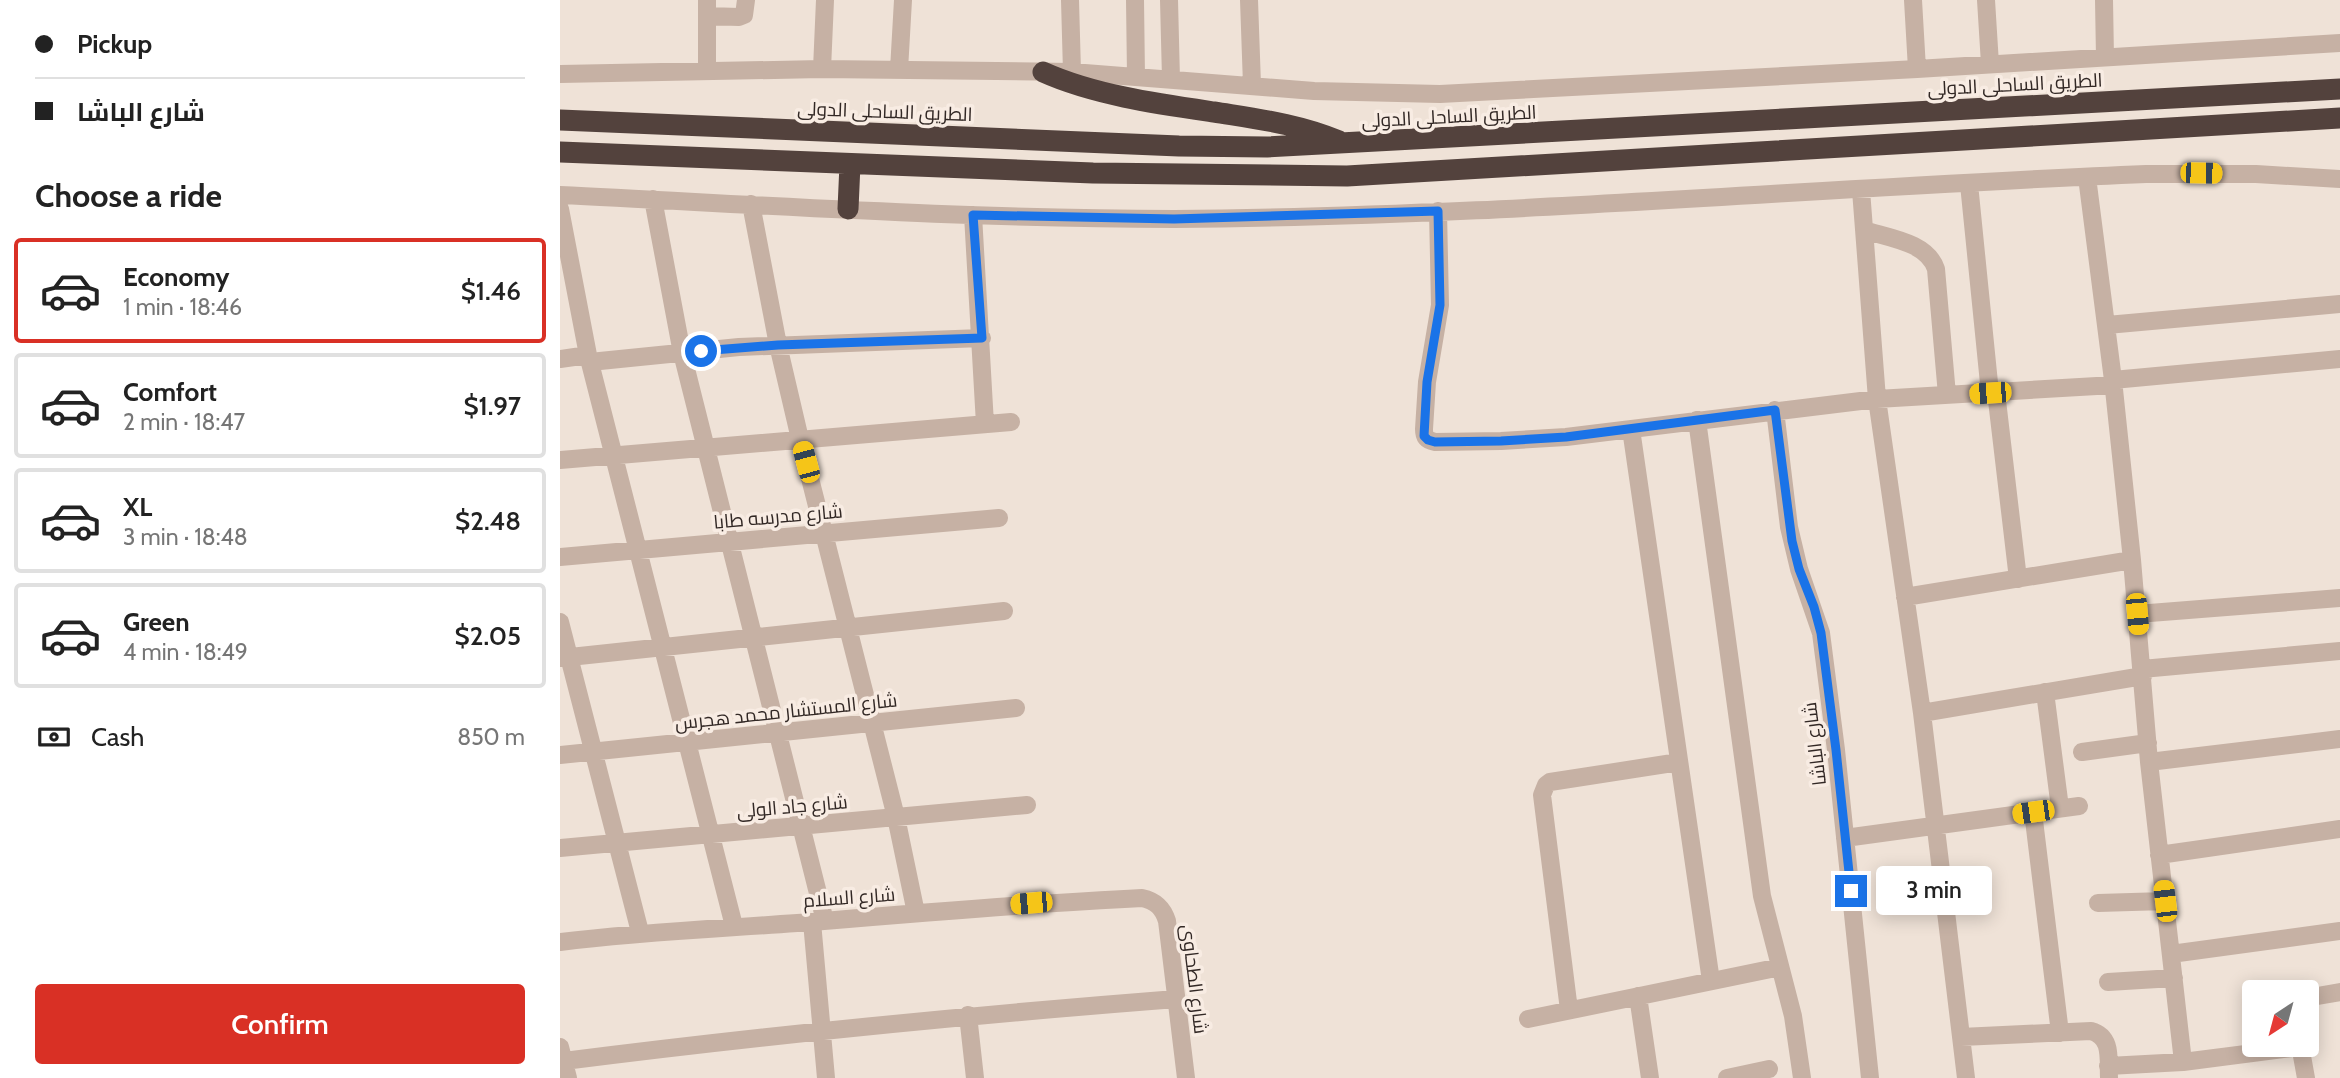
<!DOCTYPE html>
<meta charset="utf-8">
<style>
body{margin:0;font-family:Cabin,Cairo,sans-serif;background:#f6f6f6;color:#222;height:100vh;display:flex;flex-direction:column;font-size:26px;white-space:nowrap}
*{box-sizing:border-box;margin:0}
p{font-size:23px;color:#767676}
.icon{flex:none;width:38px;height:38px;fill:none;stroke:currentColor;stroke-width:2;stroke-linecap:round;stroke-linejoin:round}
.map{position:relative;flex:1;overflow:hidden}
.side{display:flex;flex-direction:column;background:#fff;width:560px}
.side>*{flex:none}
.top-card{display:grid;align-content:center;height:154px;padding:0 35px;background:#fff}
.needle{width:46px;rotate:216deg}
.fabs{position:absolute;left:1682px;top:980px;display:grid;gap:14px}
.fabs a{display:grid;place-items:center;width:77px;height:77px;border-radius:7px;background:#fff;box-shadow:0 4px 18px #0003;font-size:35px}
.end{position:absolute;width:32px;height:32px;margin:-16px;border:9px solid #1a73e8;background:#fff;box-shadow:0 0 0 4px #fff}
.from{border-radius:50%}
.bubble{position:absolute;height:49px;border-radius:7px;background:#fff;box-shadow:0 4px 18px #0003;font-size:23px;font-weight:600;line-height:49px;text-align:center}
.car{position:absolute;width:21px;height:42px;margin:-21px -10px;border-radius:9px;box-shadow:0 0 5px 2px #0007;background:linear-gradient(#f5c518 24%,#345 0 40%,#f5c518 0 76%,#345 0 86%,#f5c518 0)}
.top-card b{display:flex;align-items:center;gap:24px;height:66px;font-size:26px}
.top-card b+b{border-top:2px solid #e0e0e0}
.top-card i{width:18px;height:18px;background:#222}
ul{padding:0;list-style:none}
li{display:flex;align-items:center;gap:21px;height:105px;margin:0 14px 10px;padding:0 21px;border:4px solid #e0e0e0;border-radius:7px}
li div{flex:1}
li b{display:block;font-size:26px}
li em{font-style:normal;font-weight:600}
li.active{border-color:#d93025}
li>.icon{width:63px;height:63px;stroke-width:1.5}
h2{padding:0 35px;font-size:32px;line-height:84px}
.pay{display:flex;align-items:center;gap:18px;height:77px;padding:0 35px;font-size:26px}
.pay p{margin-inline-start:auto}
.cta{display:flex;gap:14px;margin-top:auto;padding:14px 35px}
.cta a{flex:1;height:80px;border-radius:7px;background:#d93025;color:#fff;font-size:28px;font-weight:600;line-height:80px;text-align:center}
main{display:flex;flex:1;min-height:0}
.map>svg:first-child{display:block}
</style>
<main>
<section class="side">
<div class="top-card">
<b><i class="from"></i>Pickup</b>
<b><i></i>شارع الباشا</b>
</div>
<h2>Choose a ride</h2>
<ul>
<li class="active"><svg class="icon" aria-label="car" viewBox="0 0 24 24"><path d="M5 17H2v-5l4-1 3-4h7l3 4 3 1v5h-3M9 17h6M6 11h13"/><circle cx="7" cy="17" r="2"/><circle cx="17" cy="17" r="2"/></svg><div><b>Economy</b><p>1 min · 18:46</p></div><em>$1.46</em></li>
<li><svg class="icon" aria-label="car" viewBox="0 0 24 24"><path d="M5 17H2v-5l4-1 3-4h7l3 4 3 1v5h-3M9 17h6M6 11h13"/><circle cx="7" cy="17" r="2"/><circle cx="17" cy="17" r="2"/></svg><div><b>Comfort</b><p>2 min · 18:47</p></div><em>$1.97</em></li>
<li><svg class="icon" aria-label="car" viewBox="0 0 24 24"><path d="M5 17H2v-5l4-1 3-4h7l3 4 3 1v5h-3M9 17h6M6 11h13"/><circle cx="7" cy="17" r="2"/><circle cx="17" cy="17" r="2"/></svg><div><b>XL</b><p>3 min · 18:48</p></div><em>$2.48</em></li>
<li><svg class="icon" aria-label="car" viewBox="0 0 24 24"><path d="M5 17H2v-5l4-1 3-4h7l3 4 3 1v5h-3M9 17h6M6 11h13"/><circle cx="7" cy="17" r="2"/><circle cx="17" cy="17" r="2"/></svg><div><b>Green</b><p>4 min · 18:49</p></div><em>$2.05</em></li>
</ul>
<div class="pay"><svg class="icon" aria-label="cash" viewBox="0 0 24 24"><path d="M3 7h18v10H3z"/><circle cx="12" cy="12" r="2"/></svg>Cash<p>850 m</p></div>
<div class="cta"><a>Confirm</a></div>
</section>
<div class="map">
<svg width="1780" height="1078" viewBox="0 0 1780 1078">
<rect width="100%" height="100%" fill="#efe2d7"/>
<g fill="none" stroke-linecap="round" stroke-linejoin="round">
<path stroke="#c6b1a4" stroke-width="18" d="M510 0 512 72
M575 0 576 76
M609 0 611 79
M689 0 692 85
M1353 0 1357 69
M1426 0 1430 64
M1544 0 1545 57
M147 16 179 17 184 15 186 0
M262 69 265 0
M339 70 343 0
M147 71V0
M0 74 262 69 512 72 754 91 880 94 1357 69 1780 43
M1527 177 1553 380 1572 560 1589 762 1623 1062
M1409 184 1430 393
M1301 190 1317 399 1362 713 1406 1078
M0 195C204 205 409 219 614 219 938 217 1262 187 1586 174H1696L1780 179
M93 199 122 353 265 921
M191 204 218 345 240 439 336 817 356 913
M0 209 28 355 174 926
M878 211 880 305 867 382 864 429C864 437 866 440 875 442L941 441 1006 437 1317 399 1554 385
M413 215 425 424
M1304 230C1329 238 1367 242 1376 269L1387 395
M1547 325 1780 304
M0 359 28 355
M30 362 179 347 422 338
M1553 380 1780 359
M1436 392 1458 579
M1215 410 1229 527 1239 569 1261 633 1276 750 1310 1078
M1137 420 1202 896 1233 1016 1242 1078
M1071 429 1151 981
M0 460 451 422
M0 557 439 518
M1345 597 1572 560
M1577 614 1780 598
M0 622 80 932
M0 658 444 611
M1582 669 1780 651
M1485 692 1500 808
M1362 713 1583 676
M1522 752 1588 743
M0 755 456 708
M1589 762 1780 739
M1473 812 1500 1033
M1285 838 1519 806
M0 848 467 805
M1599 855 1780 829
M1538 903 1605 901
M252 922 266 1078
M0 942C88 931 176 928 264 921 370 912 476 903 582 898 596 901 603 908 607 921L626 1078
M1611 954 1780 931
M1548 982 1614 978
M1078 996 1090 1078
M1746 998 1780 992
M1009 1010 982 795 986 785 990 782 1119 762
M408 1015 415 1078
M968 1019 1220 967
M1401 1037 1531 1031C1553 1037 1548 1060 1549 1078
M1740 1045 1746 1078
M0 1047 8 1078
M4 1061C208 1035 411 1015 616 999
M1548 1066 1623 1062 1740 1047
M1167 1078 1209 1069"/>
<path stroke="#53423d" stroke-width="21" d="M483 72C534 95 599 104 654 112 697 119 739 124 779 141
M0 120 619 146 707 147 1780 89
M0 152 533 173 787 176 1780 118
M288 209 290 164"/>
</g>
<g fill="none" stroke-linecap="round" stroke-linejoin="round">
<path stroke="#1a73e8" stroke-width="9" d="M141 351 218 345 422 338 413 215 614 219 878 211 880 305 867 382 864 436 868 440 875 442 941 441 1006 437 1215 410 1232 541 1239 569 1254 607 1261 633 1276 750 1291 891"/>
</g>
<g text-anchor="middle" stroke-width="7" stroke-linejoin="round" paint-order="stroke">
<g font-size="19" fill="#322825" stroke="#f8ece3">
<text transform="translate(1455 84) rotate(-3)" y="7">الطريق الساحلى الدولى</text>
<text transform="translate(325 111) rotate(2)" y="7">الطريق الساحلى الدولى</text>
<text transform="translate(889 116) rotate(-3)" y="7">الطريق الساحلى الدولى</text>
<text transform="translate(218 516) rotate(-5)" y="7">شارع مدرسه طابا</text>
<text transform="translate(226 711) rotate(-6)" y="7">شارع المستشار محمد هجرس</text>
<text transform="translate(1254 744) rotate(-97)" y="7">شارع الباشا</text>
<text transform="translate(232 806) rotate(-5)" y="7">شارع جاد الولى</text>
<text transform="translate(289 897) rotate(-4)" y="7">شارع السلام</text>
<text transform="translate(635 979) rotate(83)" y="7">شارع الطحاوى</text>
</g>
</g>
</svg>
<div class="fabs">
<a><svg class="needle" viewBox="-14 -14 28 28"><path d="M0-13l5 13h-10z" fill="#e53935"/><path d="M0 13l5-13h-10z" fill="#767676"/></svg></a>
</div>
<i class="end from" style="left:141px;top:351px"></i>
<i class="end" style="left:1291px;top:891px"></i>
<div class="bubble" style="left:1316px;top:866px;width:116px">3 min</div>
<i class="car" style="left:1641px;top:173px;rotate:91deg"></i>
<i class="car" style="left:1430px;top:393px;rotate:266deg"></i>
<i class="car" style="left:246px;top:462px;rotate:345deg"></i>
<i class="car" style="left:1577px;top:614px;rotate:175deg"></i>
<i class="car" style="left:1473px;top:812px;rotate:262deg"></i>
<i class="car" style="left:1605px;top:901px;rotate:353deg"></i>
<i class="car" style="left:471px;top:903px;rotate:265deg"></i>
</div>
</main>
